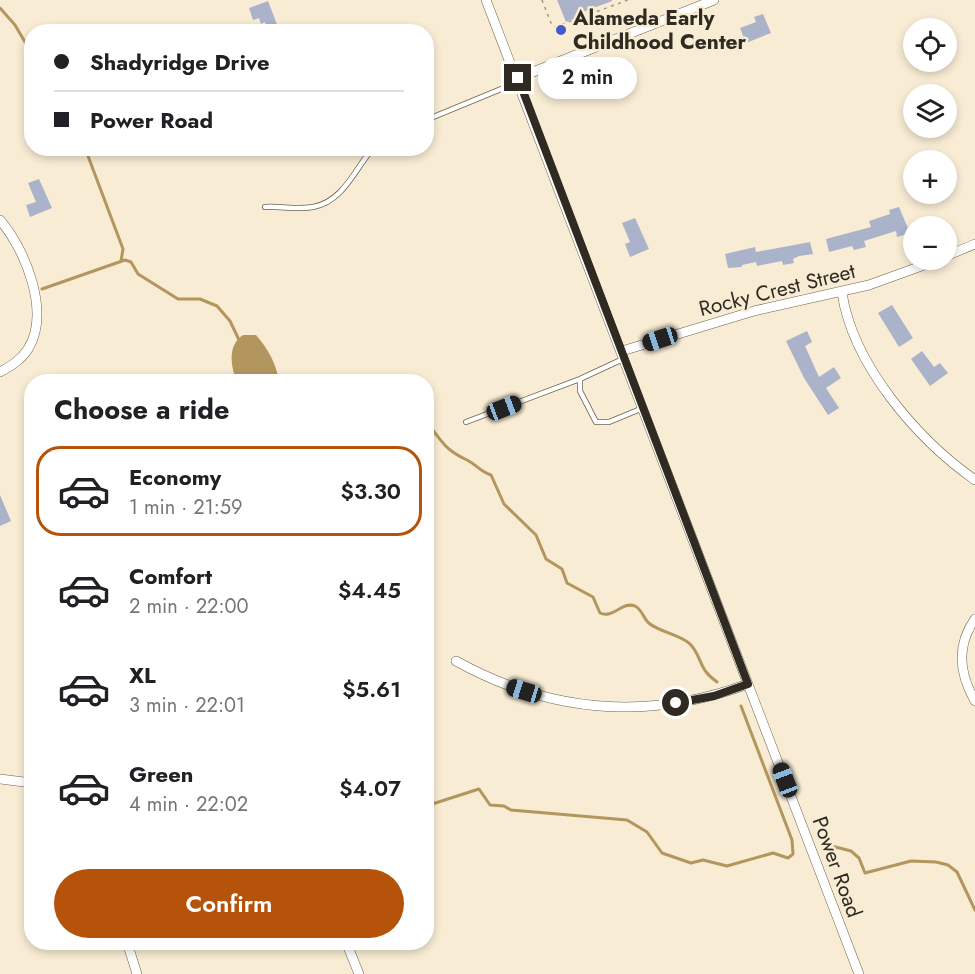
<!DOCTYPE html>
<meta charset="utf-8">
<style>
body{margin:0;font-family:Jost,sans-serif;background:#f2f2f2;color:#202124;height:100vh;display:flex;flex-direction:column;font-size:22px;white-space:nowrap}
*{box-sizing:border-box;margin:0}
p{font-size:20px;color:#757577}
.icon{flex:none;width:33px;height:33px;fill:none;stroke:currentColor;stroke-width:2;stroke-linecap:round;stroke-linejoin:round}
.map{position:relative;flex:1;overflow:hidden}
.drawer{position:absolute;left:24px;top:374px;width:410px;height:576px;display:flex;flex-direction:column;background:#fff;border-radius:24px;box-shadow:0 3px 9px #0003}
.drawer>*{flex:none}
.top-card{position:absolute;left:24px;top:24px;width:410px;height:132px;border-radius:24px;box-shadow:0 3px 9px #0003;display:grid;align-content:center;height:132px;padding:0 30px;background:#fff}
.fabs{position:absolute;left:903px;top:18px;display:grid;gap:12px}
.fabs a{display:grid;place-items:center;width:54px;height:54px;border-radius:50%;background:#fff;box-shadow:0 3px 9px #0003;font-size:30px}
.end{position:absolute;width:27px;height:27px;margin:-14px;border:8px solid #2f2b22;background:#fff;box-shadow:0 0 0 3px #fff}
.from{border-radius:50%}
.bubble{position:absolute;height:42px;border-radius:21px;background:#fff;box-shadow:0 3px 9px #0003;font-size:20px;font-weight:600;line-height:42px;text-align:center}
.car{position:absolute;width:18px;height:36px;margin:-18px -9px;border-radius:8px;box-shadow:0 0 4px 2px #0007;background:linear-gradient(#222 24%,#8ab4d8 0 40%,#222 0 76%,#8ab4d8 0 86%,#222 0)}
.top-card b{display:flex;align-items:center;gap:21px;height:57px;font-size:22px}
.top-card b+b{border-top:2px solid #e0e0e0}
.top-card i{width:15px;height:15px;background:#202124}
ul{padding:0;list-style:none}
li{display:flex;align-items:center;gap:18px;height:90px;margin:0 12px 9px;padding:0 18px;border:3px solid transparent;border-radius:24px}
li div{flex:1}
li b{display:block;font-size:22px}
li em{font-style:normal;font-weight:600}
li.on{border-color:#b45309}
li>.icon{width:54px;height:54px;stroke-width:1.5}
h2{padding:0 30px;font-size:27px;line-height:72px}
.action{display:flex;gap:12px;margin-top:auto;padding:12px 30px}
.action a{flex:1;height:69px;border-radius:36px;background:#b45309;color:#fff;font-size:24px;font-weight:600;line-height:69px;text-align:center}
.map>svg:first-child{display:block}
</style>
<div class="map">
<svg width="975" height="974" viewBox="0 0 975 974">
<rect width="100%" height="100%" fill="#f8ecd4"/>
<path fill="#b2965d" d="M243 335H256C268 349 276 363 279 381H236C231 365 227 346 243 335Z"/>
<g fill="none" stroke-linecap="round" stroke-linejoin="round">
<path stroke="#b2965d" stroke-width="3" d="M0 8 15 25 32 54
M85 148 123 249 121 261
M42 289 125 260 131 262 138 274 178 299H200L217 306 230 321 240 342
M426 422C443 441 443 449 467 460 477 465 479 471 491 475L504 504 536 535 546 559 562 569 567 583 593 597 600 613C613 619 622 601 635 606 643 610 643 619 650 624 660 632 684 636 691 645 703 659 698 669 717 682
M426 806 479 789 490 805 504 806 511 810 627 820 647 832 662 853 691 863 703 860 727 866 773 853 788 858 793 854 792 840 741 706
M824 844 851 851 859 858 865 873 911 861 936 862 948 865 957 872 975 910"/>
</g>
<path fill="#abb3ca" d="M557 0H612V1L580 13 581 16 566 22Z
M268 1 280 32H268L265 22 261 24 259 18 253 20 249 8Z
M763 14 771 33 746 43 740 28 756 22 754 17Z
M39 179 52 208 30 217 26 205 36 202 28 183Z
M899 207 910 233 897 237 896 231 864 241 866 247 854 250 852 246 829 252 826 239 871 227 869 221 890 214 889 210Z
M635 218 649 249 630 257 625 244 630 242 622 223Z
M810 242 813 254 799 256 793 259 794 263 783 265 782 261 757 266 756 262 742 265V267L728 268 725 254 755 247 756 252Z
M892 305 913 338 899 347 878 313Z
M807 331 812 342 805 346 819 377 834 367 841 378 826 388 839 408 828 415 804 378 786 341Z
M922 351 934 367 940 363 948 373 930 386 911 359Z
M0 495 11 521 0 526Z"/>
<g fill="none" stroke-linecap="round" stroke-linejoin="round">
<defs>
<path id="service" d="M426 120 506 87 516 80
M265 207C281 206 297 210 313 207 343 202 355 169 373 148
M623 359 580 379V391L596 422H609L643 408
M466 422 580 379"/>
<path id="minor" d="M486 0 859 974
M518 78 714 0
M0 220C25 249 51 312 28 349 21 360 11 366 0 372
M946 256 975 244
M842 293C853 365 917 439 975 480
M622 351 754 311 869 285 938 260
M975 619C956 646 959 673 975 701
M456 661C550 713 648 721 748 684
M0 779 32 783
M127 942 137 974
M346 942 359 974"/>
</defs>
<use href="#service" stroke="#6c624d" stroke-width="6"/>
<use href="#minor" stroke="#6c624d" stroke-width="10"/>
<path stroke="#a19887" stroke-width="1.5" stroke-dasharray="3 4.5" stroke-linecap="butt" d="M542 0 551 23 555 27 628 0"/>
<use href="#service" stroke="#fff" stroke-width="4.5"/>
<use href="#minor" stroke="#fff" stroke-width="9"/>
</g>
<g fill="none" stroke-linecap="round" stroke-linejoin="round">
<path stroke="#2f2b22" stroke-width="8" d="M518 78 748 684 714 696 676 703"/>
</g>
<circle fill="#4559cd" stroke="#f8ecd4" stroke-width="2" cx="561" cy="30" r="6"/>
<g text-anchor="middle" stroke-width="5" stroke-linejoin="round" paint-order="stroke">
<g font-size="21" font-weight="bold" fill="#2f2b22" stroke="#f8ecd4" text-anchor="start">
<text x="573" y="25">Alameda Early<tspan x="573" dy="24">Childhood Center</tspan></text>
</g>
<g font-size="21" fill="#2f2b22" stroke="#f8ecd4">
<text transform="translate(777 290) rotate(-14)" y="7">Rocky Crest Street</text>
<text transform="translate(837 867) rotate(70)" y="7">Power Road</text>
</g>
</g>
</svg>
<div class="fabs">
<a><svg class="icon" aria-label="locate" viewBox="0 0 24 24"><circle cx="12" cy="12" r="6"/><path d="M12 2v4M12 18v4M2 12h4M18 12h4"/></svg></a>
<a><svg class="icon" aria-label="layers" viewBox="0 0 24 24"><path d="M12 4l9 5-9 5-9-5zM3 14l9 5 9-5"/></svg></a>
<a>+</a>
<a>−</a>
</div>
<i class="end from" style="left:676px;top:703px"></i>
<i class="end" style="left:518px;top:78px"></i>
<div class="bubble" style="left:538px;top:57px;width:99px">2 min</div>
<i class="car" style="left:660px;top:339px;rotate:252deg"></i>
<i class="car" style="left:504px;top:408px;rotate:69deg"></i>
<i class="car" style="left:524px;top:691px;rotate:287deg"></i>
<i class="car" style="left:785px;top:780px;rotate:339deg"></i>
<div class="top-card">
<b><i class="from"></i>Shadyridge Drive</b>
<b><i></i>Power Road</b>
</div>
<section class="drawer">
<h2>Choose a ride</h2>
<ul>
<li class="on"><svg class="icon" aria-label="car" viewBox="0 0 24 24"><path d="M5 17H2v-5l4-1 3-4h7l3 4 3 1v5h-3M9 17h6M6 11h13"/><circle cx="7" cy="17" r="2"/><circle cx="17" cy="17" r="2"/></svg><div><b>Economy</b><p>1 min · 21:59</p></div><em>$3.30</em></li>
<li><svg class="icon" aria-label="car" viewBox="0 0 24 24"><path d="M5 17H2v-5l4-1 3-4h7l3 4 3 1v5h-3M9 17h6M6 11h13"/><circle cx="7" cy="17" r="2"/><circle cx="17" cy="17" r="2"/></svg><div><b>Comfort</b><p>2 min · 22:00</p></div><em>$4.45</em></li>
<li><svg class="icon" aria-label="car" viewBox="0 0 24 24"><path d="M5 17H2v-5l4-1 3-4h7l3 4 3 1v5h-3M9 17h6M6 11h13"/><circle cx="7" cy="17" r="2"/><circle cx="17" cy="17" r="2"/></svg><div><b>XL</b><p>3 min · 22:01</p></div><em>$5.61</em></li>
<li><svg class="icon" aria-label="car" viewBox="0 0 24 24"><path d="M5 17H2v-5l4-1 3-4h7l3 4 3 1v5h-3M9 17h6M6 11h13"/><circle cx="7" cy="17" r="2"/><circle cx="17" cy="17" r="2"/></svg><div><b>Green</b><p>4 min · 22:02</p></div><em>$4.07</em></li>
</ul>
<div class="action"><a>Confirm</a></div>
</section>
</div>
